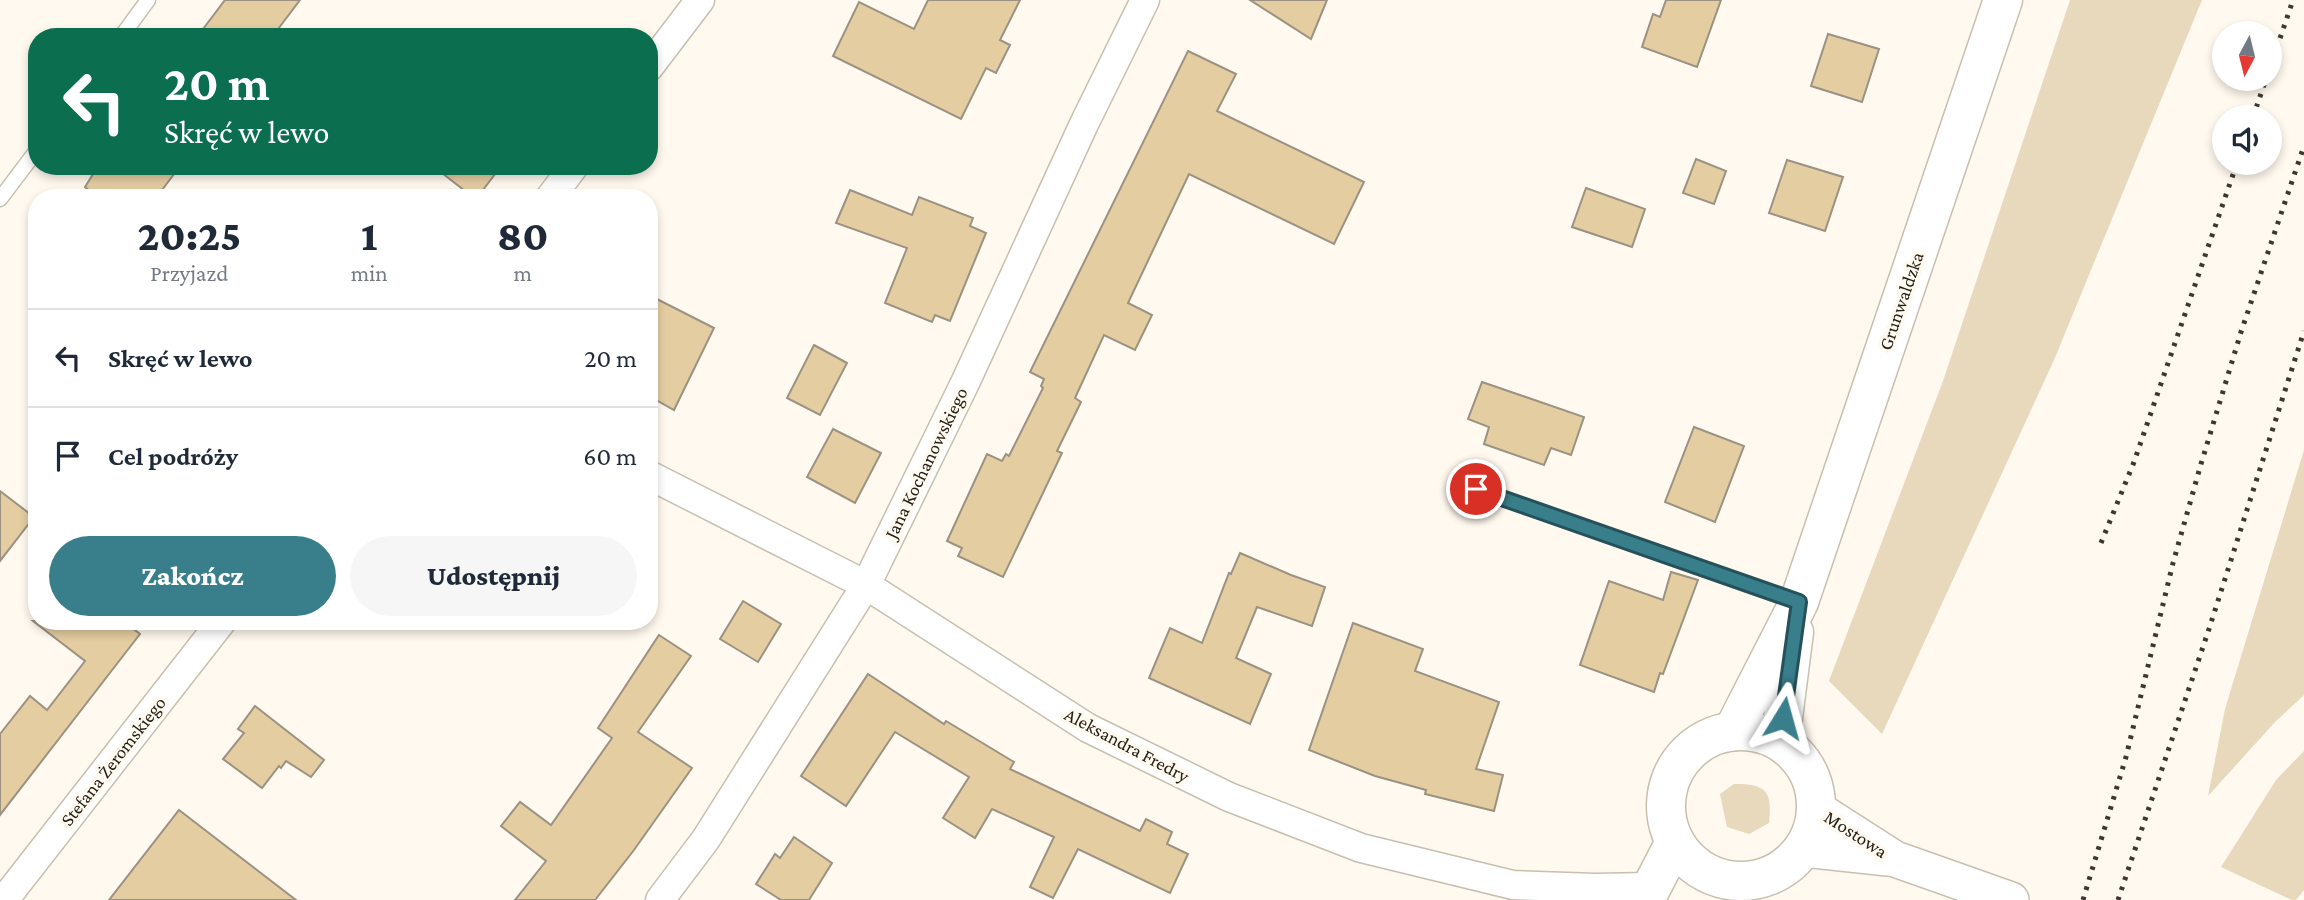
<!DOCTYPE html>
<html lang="pl">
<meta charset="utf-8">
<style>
:root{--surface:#fff;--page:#f6f6f7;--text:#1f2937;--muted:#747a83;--line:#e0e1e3;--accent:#397e8b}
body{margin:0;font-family:"Crimson Pro",serif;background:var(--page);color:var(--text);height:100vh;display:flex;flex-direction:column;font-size:26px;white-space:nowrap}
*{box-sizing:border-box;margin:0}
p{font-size:23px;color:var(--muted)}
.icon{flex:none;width:38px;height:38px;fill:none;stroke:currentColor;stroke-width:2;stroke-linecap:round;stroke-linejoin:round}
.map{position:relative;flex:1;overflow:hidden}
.sheet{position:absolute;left:28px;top:189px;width:630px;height:441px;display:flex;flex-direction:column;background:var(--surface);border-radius:28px;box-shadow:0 4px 10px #0003}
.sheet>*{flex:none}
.hud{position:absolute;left:28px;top:28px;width:630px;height:147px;border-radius:28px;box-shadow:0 4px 10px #0003;background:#0b6e4f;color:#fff;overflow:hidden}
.needle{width:46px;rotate:187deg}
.controls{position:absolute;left:2212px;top:21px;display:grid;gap:14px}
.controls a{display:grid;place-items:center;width:70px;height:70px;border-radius:50%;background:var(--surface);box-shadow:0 4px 10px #0003;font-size:35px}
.pin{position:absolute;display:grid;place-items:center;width:60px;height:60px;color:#fff;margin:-30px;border:4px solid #fff;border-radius:50%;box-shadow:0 2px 7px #0007}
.me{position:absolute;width:77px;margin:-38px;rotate:8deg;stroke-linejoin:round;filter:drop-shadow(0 0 5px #0008)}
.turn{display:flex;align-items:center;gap:24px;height:147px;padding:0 21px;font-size:32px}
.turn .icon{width:91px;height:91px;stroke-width:2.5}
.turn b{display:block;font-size:49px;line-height:60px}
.eta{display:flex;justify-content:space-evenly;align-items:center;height:119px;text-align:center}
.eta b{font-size:42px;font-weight:800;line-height:49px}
.primary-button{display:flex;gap:14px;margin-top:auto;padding:14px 21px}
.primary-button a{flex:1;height:80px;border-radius:42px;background:var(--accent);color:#fff;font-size:28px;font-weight:800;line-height:80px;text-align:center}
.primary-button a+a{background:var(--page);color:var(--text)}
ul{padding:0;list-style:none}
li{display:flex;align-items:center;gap:21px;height:98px;padding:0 21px;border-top:2px solid var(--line)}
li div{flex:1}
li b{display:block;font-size:26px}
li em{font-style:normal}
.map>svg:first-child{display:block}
.green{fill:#e8d8bc}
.building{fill:#e5cda2;stroke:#9b9282;stroke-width:2}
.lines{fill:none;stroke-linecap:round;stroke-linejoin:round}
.service-casing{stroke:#c8bfae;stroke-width:17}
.minor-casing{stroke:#c8bfae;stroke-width:31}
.tertiary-casing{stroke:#c8bfae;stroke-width:38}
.primary-casing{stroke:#c8bfae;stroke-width:41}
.service{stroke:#fff;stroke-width:14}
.minor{stroke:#fff;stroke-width:28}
.tertiary{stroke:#fff;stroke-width:35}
.primary{stroke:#fff;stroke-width:38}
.rail{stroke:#3c3831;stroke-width:5;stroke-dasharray:3.5 7;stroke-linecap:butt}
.route-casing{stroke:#25525a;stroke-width:18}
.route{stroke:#397e8b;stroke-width:12}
.labels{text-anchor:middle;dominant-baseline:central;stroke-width:7;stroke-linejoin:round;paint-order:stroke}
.street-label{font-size:19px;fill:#211e17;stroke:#fff9ef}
</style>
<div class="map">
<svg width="2304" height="900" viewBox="0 0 2304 900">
<rect width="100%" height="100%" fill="#fff9ef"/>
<g class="green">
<path d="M2070,0H2202L2054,360L1882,734L1829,681L1943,381Z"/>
<path d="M2304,450V695L2275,722L2208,796L2225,709Z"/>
<path d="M2304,751V890L2296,900H2292L2221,867L2276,780Z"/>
<path d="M1734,784C1767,784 1772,791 1769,823L1749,834L1727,827L1720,794Z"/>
</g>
<g class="building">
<path d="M225,0H300L272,37H197Z"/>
<path d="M928,0H1020L1000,40L1010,45L996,73L986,68L961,119L833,56L859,2L914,29Z"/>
<path d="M1250,0H1327L1311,39Z"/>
<path d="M1666,0H1721L1697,67L1642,47L1653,14L1660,17Z"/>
<path d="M1828,34L1879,49L1862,102L1811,86Z"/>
<path d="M1188,51L1236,74L1217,111L1364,182L1334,244L1189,174L1128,303L1152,315L1135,350L1104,335L1075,398L1081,402L1057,451L1062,453L1003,577L958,556L962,548L947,541L987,454L1002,461L1006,454L1009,456L1043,388L1041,386L1044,379L1030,372Z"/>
<path d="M1696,159L1726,171L1714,204L1683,193Z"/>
<path d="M1787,160L1843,177L1825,231L1769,213Z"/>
<path d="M98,166H180L156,198H98L85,187Z"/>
<path d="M433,166H501L477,198H474Z"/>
<path d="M1586,188L1645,209L1632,247L1572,227Z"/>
<path d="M850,190L912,215L919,197L973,218L970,226L986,233L950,321L935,315L932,322L885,303L907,248L836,223Z"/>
<path d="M649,295L714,328L674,410L649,396Z"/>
<path d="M814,345L847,363L820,415L787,398Z"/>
<path d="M1482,382L1584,417L1571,455L1551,448L1544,465L1484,444L1489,427L1468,419Z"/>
<path d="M1694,427L1744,446L1715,522L1665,502Z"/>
<path d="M833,429L881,453L855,503L807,477Z"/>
<path d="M0,491L34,517L0,561Z"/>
<path d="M1240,553L1291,575L1325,587L1312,626L1257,607L1236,658L1271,674L1250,724L1149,678L1170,628L1202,643L1229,573L1231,574Z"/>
<path d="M1671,572L1698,580L1663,674L1660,673L1654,692L1580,665L1609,581L1663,600Z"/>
<path d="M743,601L781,624L758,662L720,639Z"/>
<path d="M33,621H123L140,634L0,815V734L30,696L47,710L85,661Z"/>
<path d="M1353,623L1423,649L1415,671L1499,702L1476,769L1503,775L1494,811L1425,794L1426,790L1375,776L1309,750Z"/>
<path d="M659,635L691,656L638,732L692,768L634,850L595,900H515L546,861L501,826L520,802L551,825L612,738L598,728Z"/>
<path d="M868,674L944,724L946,721L1014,762L1010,769L1140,831L1146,819L1172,832L1167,844L1188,854L1170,893L1078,849L1053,898L1030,887L1054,837L992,809L975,838L943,818L969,777L895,732L846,806L801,776Z"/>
<path d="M255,706L324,760L311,777L286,761L281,768L279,766L262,788L223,759L244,733L238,729Z"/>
<path d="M179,810L296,900H109Z"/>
<path d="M794,837L832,863L809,900H781L756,884L775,854L780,858Z"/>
</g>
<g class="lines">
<defs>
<g id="service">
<path d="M121,37L148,0"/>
<path d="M0,199L37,150"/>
<path d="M1476,489L1797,602"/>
</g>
<g id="minor">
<path d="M649,67L700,0"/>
<path d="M550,198L574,166"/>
<path d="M649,475L866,585L1088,728L1229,797L1361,848L1513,885L1595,888L1650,887"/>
<path d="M4,900L222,621"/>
<path d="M660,900L706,839L866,585L965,383L1084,124L1145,0"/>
</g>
<g id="tertiary">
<path d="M1817,809L1895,859L2011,900"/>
<path d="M1804,849L1888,858"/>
</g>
<g id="primary">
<circle cx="1741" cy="806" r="75"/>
<path d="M1733,731L1799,602L2003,0"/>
<path d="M1780,741L1794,632"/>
<path d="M1645,900L1675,842"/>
</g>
</defs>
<use href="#service" class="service-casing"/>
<use href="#minor" class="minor-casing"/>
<use href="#tertiary" class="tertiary-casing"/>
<use href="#primary" class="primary-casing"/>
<use href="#service" class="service"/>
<use href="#minor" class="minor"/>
<use href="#tertiary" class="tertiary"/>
<use href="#primary" class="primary"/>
<g class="rail">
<path d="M2270,68L2293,0"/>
<path d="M2253,117L2266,79"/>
<path d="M2101,543L2134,462L2237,163"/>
<path d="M2083,900L2126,757L2173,563L2201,464L2241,332L2304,146"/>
<path d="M2118,900L2209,629L2304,331"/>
</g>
</g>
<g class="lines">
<defs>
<path id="route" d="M1476,489L1799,602L1783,718"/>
</defs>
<use href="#route" class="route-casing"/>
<use href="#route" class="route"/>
</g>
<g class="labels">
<g class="street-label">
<text transform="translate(1901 301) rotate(-71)">Grunwaldzka</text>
<text transform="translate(926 463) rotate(-64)">Jana Kochanowskiego</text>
<text transform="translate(1127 745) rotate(28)">Aleksandra Fredry</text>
<text transform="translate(113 761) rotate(-52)">Stefana Żeromskiego</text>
<text transform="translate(1856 834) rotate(33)">Mostowa</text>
</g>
</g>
</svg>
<div class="controls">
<a><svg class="needle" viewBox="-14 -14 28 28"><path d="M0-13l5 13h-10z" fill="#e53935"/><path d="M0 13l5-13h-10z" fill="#747a83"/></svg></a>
<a><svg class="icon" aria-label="sound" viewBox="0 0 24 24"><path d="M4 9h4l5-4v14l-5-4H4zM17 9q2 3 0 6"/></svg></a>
</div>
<div class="pin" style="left:1476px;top:489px;background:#d93025"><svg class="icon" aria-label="arrive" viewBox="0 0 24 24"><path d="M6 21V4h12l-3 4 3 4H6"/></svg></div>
<svg class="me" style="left:1783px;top:718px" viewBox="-20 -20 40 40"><path d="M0-17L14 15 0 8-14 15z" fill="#397e8b" stroke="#fff" stroke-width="4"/></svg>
<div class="hud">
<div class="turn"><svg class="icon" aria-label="left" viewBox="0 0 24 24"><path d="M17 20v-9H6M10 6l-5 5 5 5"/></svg><div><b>20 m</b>Skręć w lewo</div></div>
</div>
<section class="sheet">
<div class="eta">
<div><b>20:25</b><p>Przyjazd</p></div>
<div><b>1</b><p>min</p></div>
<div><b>80</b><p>m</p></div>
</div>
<ul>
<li><svg class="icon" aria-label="left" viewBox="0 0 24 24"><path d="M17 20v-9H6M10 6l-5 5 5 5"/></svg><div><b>Skręć w lewo</b></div><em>20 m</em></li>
<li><svg class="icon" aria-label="arrive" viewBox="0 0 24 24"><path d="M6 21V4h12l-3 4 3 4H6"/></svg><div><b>Cel podróży</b></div><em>60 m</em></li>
</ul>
<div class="primary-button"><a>Zakończ</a><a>Udostępnij</a></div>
</section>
</div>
